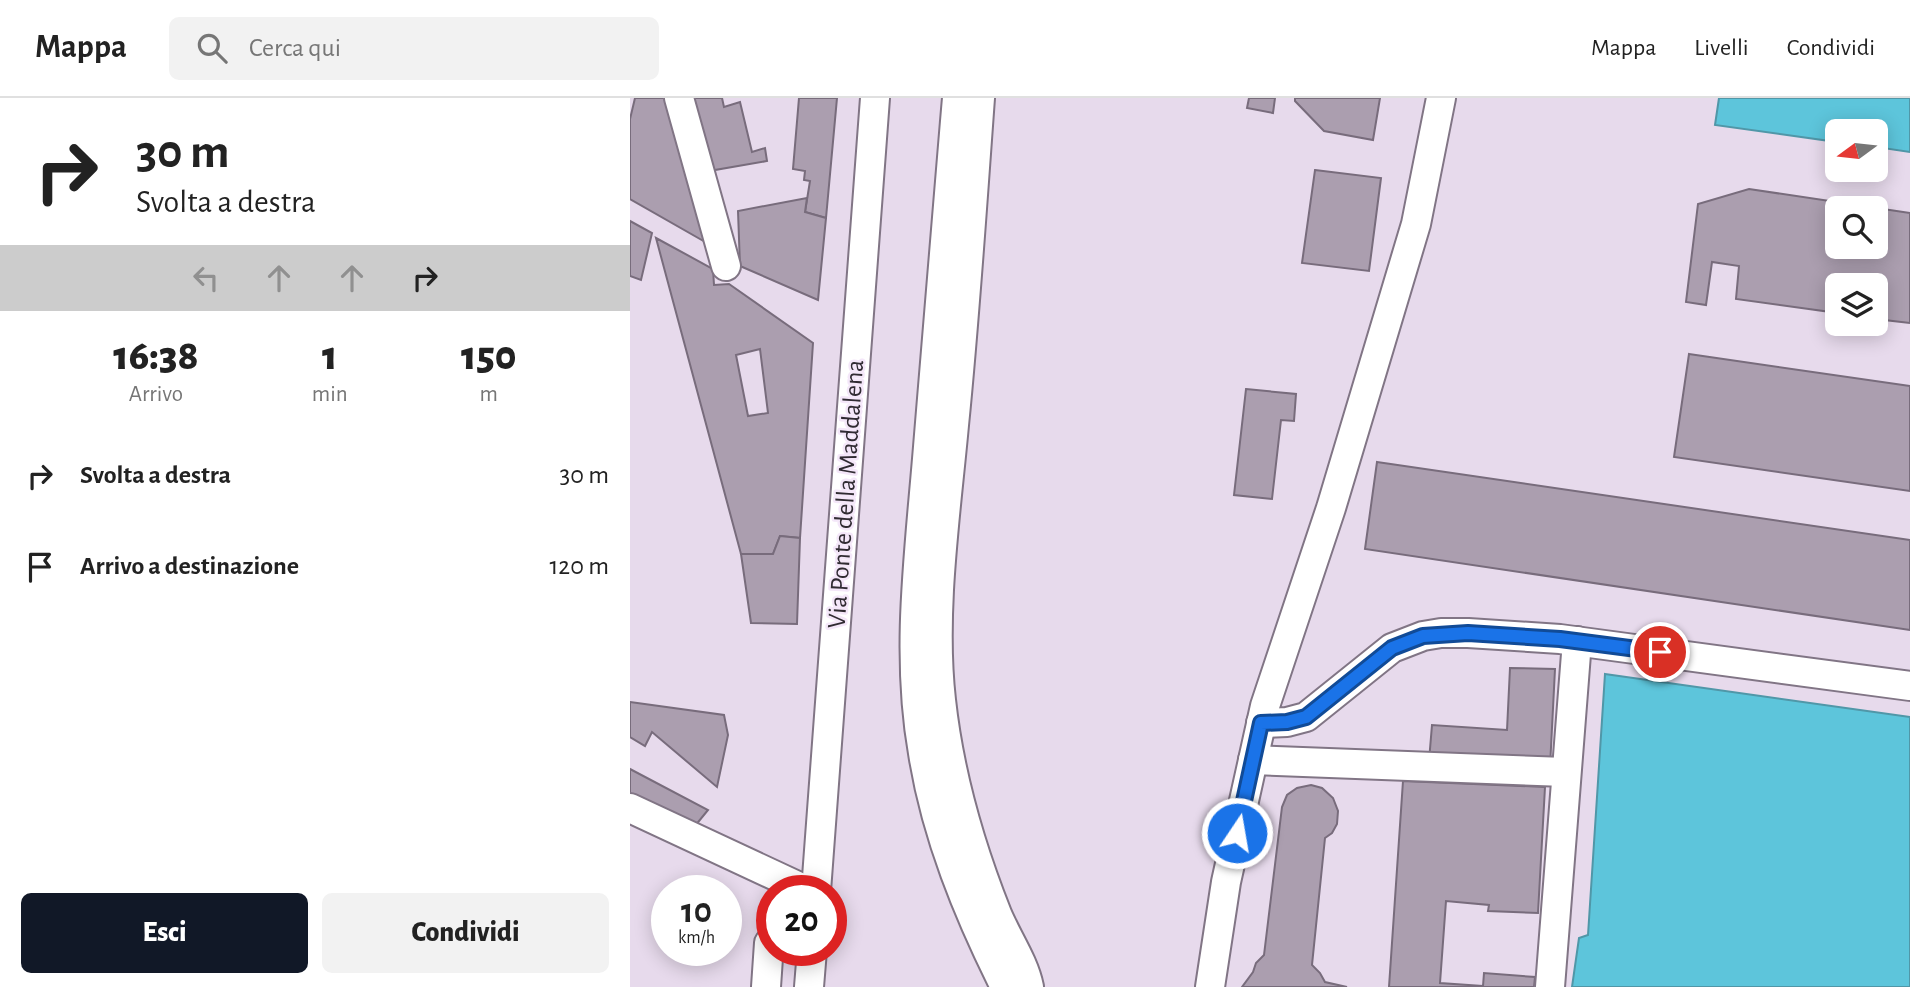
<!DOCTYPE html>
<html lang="it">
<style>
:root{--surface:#fff;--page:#f2f2f2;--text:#222;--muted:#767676;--line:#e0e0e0;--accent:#111827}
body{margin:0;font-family:"Alegreya Sans",sans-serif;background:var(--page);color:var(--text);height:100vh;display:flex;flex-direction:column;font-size:26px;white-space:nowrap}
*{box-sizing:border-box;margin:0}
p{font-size:23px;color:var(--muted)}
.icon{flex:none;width:38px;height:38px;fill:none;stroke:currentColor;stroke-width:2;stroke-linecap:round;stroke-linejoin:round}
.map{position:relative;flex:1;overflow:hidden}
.panel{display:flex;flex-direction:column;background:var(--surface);width:630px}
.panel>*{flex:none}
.hud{background:#fff;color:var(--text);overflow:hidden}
.needle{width:46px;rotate:255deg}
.tools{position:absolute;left:1195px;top:21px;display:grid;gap:14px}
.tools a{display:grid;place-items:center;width:63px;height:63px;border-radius:10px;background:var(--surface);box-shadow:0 4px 18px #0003;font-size:35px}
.speed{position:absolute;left:21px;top:777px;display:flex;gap:14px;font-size:35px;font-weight:700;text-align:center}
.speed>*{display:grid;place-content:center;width:91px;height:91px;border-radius:50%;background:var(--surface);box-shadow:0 4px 18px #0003;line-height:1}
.speed small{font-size:18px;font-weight:400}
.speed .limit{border:10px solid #d22;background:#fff;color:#111}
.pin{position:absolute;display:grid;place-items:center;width:60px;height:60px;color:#fff;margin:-30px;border:4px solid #fff;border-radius:50%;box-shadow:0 2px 7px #0007}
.me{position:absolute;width:77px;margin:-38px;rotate:12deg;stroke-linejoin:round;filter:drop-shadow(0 0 5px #0008)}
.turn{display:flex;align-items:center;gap:24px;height:147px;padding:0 21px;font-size:32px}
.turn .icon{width:91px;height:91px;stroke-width:2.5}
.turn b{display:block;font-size:49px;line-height:60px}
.lanes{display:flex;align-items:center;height:66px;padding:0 21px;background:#0003;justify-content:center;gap:35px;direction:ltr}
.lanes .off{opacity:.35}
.eta{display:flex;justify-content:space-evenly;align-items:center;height:119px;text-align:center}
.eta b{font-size:42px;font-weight:800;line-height:49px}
.cta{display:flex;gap:14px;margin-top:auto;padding:14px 21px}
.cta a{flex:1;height:80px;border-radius:10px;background:var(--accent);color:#fff;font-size:28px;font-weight:800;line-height:80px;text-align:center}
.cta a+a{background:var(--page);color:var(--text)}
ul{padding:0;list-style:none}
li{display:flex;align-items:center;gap:21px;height:91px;padding:0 21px}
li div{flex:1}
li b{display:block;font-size:26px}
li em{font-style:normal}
header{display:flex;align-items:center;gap:42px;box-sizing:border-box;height:98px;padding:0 35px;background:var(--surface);border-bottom:2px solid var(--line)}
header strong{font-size:33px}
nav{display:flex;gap:38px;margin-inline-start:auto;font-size:24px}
.search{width:490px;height:63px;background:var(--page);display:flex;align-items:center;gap:18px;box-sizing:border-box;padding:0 24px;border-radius:10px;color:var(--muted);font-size:26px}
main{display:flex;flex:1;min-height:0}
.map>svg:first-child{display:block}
.water{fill:#5dc5db;stroke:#5097a8;stroke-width:2}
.building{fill:#ab9eaf;stroke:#786c7c;stroke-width:2;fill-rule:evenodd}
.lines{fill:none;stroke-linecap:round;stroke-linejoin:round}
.minor-casing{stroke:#817585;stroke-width:32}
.minor{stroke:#fff;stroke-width:28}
.route-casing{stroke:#114b97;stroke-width:18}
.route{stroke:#1a73e8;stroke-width:12}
.labels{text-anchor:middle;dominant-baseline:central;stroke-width:5;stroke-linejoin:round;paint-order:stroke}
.street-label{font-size:26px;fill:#302b32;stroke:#f4e7f9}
</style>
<header>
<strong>Mappa</strong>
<div class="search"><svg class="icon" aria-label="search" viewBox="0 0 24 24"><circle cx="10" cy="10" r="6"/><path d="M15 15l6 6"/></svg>Cerca qui</div>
<nav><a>Mappa</a><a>Livelli</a><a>Condividi</a></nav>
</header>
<main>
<section class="panel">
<div class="hud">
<div class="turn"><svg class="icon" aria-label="right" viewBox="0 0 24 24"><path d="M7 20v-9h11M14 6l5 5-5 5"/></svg><div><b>30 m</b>Svolta a destra</div></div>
<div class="lanes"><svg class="icon off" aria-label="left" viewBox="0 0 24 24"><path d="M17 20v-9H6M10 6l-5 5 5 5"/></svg><svg class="icon off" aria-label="ahead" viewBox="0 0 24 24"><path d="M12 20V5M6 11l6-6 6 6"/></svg><svg class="icon off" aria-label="ahead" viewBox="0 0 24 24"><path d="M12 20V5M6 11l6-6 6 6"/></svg><svg class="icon" aria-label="right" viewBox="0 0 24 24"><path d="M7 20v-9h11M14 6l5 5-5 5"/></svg></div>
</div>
<div class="eta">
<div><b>16:38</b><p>Arrivo</p></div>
<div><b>1</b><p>min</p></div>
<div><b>150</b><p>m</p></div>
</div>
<ul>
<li><svg class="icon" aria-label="right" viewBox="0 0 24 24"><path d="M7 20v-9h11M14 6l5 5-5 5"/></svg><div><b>Svolta a destra</b></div><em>30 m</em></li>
<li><svg class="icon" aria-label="arrive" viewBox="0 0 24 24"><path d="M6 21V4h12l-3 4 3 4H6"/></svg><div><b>Arrivo a destinazione</b></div><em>120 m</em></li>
</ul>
<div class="cta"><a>Esci</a><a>Condividi</a></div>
</section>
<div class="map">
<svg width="1280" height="889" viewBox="0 0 1280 889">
<rect width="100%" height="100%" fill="#e7daec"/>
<g class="water">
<path d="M1089,0H1280V54L1246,49V33H1208L1207,44L1085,27Z"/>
<path d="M975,576L1280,619V889H942L949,840L958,837Z"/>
</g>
<g class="building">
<path d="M5,0H36L77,145L0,101V21Z"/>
<path d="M60,0H92L94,9L110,4L122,54L135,50L137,63L79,73Z"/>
<path d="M169,0H207L196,120L175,114L180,83L174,82L175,73L163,71Z"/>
<path d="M619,0H645L643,15L617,10Z"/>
<path d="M665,0H750L743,42L694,33L665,3Z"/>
<path d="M685,72L751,80L739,173L672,165Z"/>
<path d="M1119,91L1280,115V225L1246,221V187H1208V215L1106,201L1109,168L1082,164L1076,207L1056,204L1068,106ZM1208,110H1246V149H1208Z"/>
<path d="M177,100L175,114L196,120L188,202L110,168L108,113Z"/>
<path d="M0,123L22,135L11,182L0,178Z"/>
<path d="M26,140L83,171L84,187L99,186L183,245L170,440L150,438L143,456H111ZM130,251L138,315L118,318L106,257Z"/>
<path d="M1059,256L1280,288V393L1044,359Z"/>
<path d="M616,291L666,296L664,323L651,322L642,401L604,397Z"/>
<path d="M747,364L1280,442V532L735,451Z"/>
<path d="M150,438L170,440L167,526L121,525L111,456H143Z"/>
<path d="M880,570L925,571L920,669L799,663L802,627L877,632Z"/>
<path d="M0,604L94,617L98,637L87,689L22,634L15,648L0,639Z"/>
<path d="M0,671L78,712L65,728L0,696Z"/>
<path d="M773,683L915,689L908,815L858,813L859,807L816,803L810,885L853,888L854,875L905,879L904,889H759Z"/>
<path d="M681,687L692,690L703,700L708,713L707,726L702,735L695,740L682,867L690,875L695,884L717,889H612L623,874L626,865L634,857L652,709L657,697L667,690Z"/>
</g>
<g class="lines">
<defs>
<g id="minor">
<path d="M49,0L96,168"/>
<path d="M327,0C317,116 308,232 298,349C290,450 275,554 293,655C306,737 338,815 375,889"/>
<path d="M350,0C342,109 335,218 324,327C316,415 301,514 311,602C319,675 340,748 367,816C377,840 394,864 399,889"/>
<path d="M631,625L657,624L676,619L762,550L793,538L811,535H838L930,541L1280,588"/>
<path d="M623,662L935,674"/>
<path d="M0,710L178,793"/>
<path d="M186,793L245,0"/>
<path d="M136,889L139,845L142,841"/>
<path d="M179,889L182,852"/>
<path d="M580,889L596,784L635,608L701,410L786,126L811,0"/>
<path d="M920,889L947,543"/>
</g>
</defs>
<use href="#minor" class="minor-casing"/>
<use href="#minor" class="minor"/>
</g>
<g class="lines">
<defs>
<path id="route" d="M607,735L631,625L657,624L676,619L762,550L793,538L838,535L930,541L1030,554"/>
</defs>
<use href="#route" class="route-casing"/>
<use href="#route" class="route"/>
</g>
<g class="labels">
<g class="street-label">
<text transform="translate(216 396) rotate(-86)">Via Ponte della Maddalena</text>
</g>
</g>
</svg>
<div class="tools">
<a><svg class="needle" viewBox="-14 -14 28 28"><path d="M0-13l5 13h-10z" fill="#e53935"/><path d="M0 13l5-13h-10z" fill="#767676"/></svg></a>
<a><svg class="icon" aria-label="search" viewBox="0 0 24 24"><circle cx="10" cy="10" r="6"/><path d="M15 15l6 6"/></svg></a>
<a><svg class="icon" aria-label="layers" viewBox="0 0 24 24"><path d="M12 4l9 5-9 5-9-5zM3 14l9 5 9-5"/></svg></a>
</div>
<div class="speed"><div>10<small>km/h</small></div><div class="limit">20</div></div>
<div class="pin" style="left:1030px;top:554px;background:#d93025"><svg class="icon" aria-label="arrive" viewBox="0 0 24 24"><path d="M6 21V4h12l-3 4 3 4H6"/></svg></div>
<svg class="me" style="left:607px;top:735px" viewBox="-20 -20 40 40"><circle r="17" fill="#1a73e8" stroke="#fff" stroke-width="3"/><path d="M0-11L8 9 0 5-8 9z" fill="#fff"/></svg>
</div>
</main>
